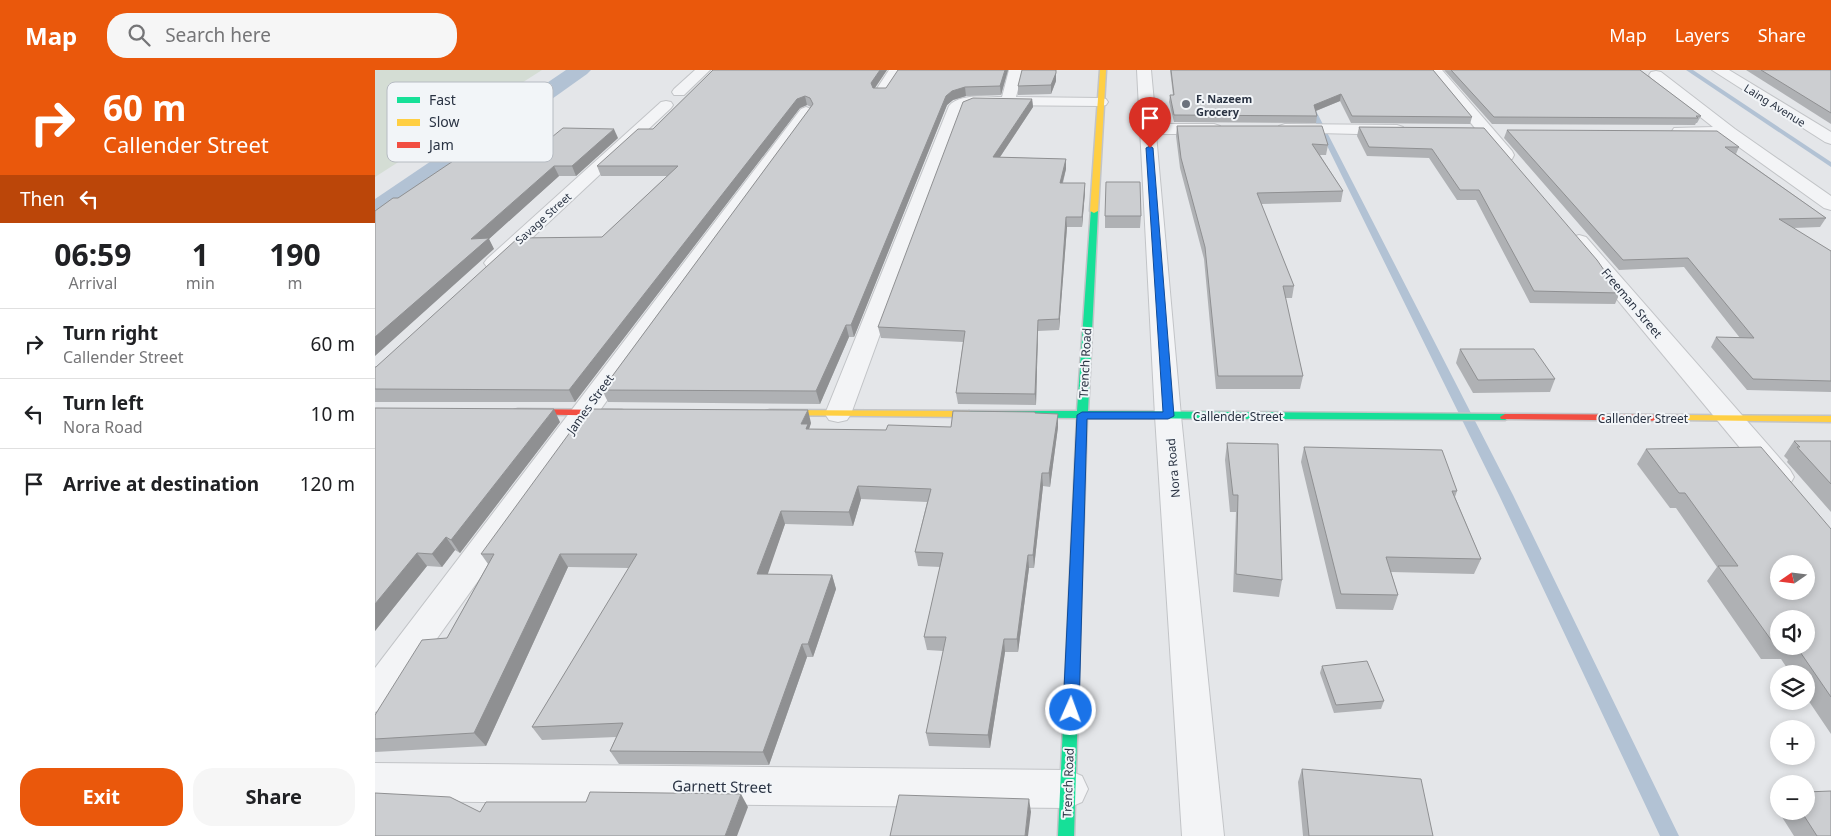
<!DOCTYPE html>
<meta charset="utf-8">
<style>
:root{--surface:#fff;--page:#f6f6f6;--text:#202124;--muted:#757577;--line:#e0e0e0;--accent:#ea580c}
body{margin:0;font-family:"Noto Sans",sans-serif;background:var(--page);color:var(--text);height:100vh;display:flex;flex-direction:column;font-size:19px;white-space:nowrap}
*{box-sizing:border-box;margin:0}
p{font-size:16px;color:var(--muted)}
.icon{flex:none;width:28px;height:28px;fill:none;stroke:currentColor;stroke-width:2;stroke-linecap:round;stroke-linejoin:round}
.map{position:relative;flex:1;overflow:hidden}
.panel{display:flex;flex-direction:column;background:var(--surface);width:375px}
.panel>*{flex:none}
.top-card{background:#ea580c;color:#fff;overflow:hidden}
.needle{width:32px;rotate:256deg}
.fabs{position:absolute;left:1395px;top:485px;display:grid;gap:10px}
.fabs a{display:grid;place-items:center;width:45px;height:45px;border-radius:50%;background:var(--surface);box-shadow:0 2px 8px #0003;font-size:25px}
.pin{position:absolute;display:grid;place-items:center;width:42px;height:42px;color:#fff;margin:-51px -21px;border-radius:50% 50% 50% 0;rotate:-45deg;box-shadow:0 0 5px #0007}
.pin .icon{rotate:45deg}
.me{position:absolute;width:55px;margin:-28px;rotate:2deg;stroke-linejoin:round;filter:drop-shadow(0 0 4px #0008)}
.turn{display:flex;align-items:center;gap:18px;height:105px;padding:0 20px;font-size:22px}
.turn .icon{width:65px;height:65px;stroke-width:2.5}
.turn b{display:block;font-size:35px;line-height:42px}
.then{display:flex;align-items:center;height:48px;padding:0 20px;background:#0003;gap:10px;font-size:19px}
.eta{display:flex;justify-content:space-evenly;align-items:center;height:85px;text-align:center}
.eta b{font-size:30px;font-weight:700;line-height:35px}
.cta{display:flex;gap:10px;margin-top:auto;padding:10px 20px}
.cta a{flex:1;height:58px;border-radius:20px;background:var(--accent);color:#fff;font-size:20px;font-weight:700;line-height:58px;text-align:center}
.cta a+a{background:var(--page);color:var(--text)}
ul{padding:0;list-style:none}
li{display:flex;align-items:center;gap:15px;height:70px;padding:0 20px;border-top:1px solid var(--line)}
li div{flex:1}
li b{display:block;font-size:19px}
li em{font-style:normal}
header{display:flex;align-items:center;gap:30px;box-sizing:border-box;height:70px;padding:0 25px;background:var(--accent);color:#fff}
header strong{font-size:24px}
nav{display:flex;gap:28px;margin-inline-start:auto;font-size:18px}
.search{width:350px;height:45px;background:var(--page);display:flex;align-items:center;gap:12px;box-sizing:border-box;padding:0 18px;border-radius:20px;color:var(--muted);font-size:19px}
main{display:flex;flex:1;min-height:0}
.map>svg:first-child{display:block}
.green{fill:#d4ddd4}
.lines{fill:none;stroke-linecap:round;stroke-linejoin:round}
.stream{fill:#b2c2d4;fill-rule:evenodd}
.canal{fill:#b2c2d4;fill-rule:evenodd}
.street-casing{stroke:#c2c4c7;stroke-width:2}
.fast-casing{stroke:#c2c4c7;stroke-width:3}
.slow-casing{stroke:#c2c4c7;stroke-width:3}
.jam-casing{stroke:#c2c4c7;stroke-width:3}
.street{fill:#f3f4f6;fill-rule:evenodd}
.fast{fill:#16e098;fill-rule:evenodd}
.slow{fill:#ffcf43;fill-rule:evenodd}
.jam{fill:#f24e42;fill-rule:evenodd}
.wall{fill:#afb1b4;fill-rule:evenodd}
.shaded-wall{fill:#8f9092}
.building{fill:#ccced1;stroke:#8f9092;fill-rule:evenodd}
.route{fill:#1a73e8;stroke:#114b97}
.poi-dot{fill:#6b727d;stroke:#f2f5f8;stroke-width:2}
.labels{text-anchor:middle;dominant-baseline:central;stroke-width:4;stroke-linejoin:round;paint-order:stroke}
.far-poi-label{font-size:11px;font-weight:bold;fill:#2a3343;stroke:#f2f5f8;text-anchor:start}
.far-street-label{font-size:11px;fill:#2a3343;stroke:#f2f5f8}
.street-label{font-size:12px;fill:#2a3343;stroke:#f2f5f8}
.near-street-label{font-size:15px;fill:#2a3343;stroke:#f2f5f8}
.key{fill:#f2f5f8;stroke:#b6bbc2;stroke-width:1}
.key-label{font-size:14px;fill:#2a3343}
</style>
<header>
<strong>Map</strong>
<div class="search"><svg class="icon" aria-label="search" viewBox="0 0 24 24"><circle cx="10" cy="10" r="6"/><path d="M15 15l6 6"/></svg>Search here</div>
<nav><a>Map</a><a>Layers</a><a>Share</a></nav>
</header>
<main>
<section class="panel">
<div class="top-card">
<div class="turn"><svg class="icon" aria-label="right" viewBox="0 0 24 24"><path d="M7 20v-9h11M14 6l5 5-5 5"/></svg><div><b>60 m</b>Callender Street</div></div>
<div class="then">Then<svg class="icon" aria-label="left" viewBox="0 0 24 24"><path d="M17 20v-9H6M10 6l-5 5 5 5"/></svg></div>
</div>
<div class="eta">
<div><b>06:59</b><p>Arrival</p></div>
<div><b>1</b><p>min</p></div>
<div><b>190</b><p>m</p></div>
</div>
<ul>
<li><svg class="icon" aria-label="right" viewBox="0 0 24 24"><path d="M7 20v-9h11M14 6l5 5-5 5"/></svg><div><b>Turn right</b><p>Callender Street</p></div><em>60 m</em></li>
<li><svg class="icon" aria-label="left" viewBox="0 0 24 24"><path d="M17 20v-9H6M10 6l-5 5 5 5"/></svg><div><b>Turn left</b><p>Nora Road</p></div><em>10 m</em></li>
<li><svg class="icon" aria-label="arrive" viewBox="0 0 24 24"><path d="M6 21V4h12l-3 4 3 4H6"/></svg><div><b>Arrive at destination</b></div><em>120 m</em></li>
</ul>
<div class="cta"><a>Exit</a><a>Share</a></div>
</section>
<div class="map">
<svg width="1456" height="766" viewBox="0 0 1456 766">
<rect width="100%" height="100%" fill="#e4e6e9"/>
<path class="green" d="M0,0H167L0,107Z"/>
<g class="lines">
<g class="stream">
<path d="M1311,0H1318L1456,92V97Z"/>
<path d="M933,34L938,35L1138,425L1304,766H1285L1124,425L932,35Z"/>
</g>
<path class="canal" d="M191,0H216L212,4L10,148L0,151V129Z"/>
<defs>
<g id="street">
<path d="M320,0H335L309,25H299L297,22L299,19Z"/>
<path d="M514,0H528L511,26H501L499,23Z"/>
<path d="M634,0H648L641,27L726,28L731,29L733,32L731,35L726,36L598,35L587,39L476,344L472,350L463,352L454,350L450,344L574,36C584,23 612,27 627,27Z"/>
<path d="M762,0H776L781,54H839L845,56L847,59L845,62L839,64H781L806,346L849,766H807L780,346Z"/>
<path d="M1053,0H1067L1137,81L1139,85L1137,89H1125Z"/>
<path d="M1337,0H1354L1456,62V74L1450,72Z"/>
<path d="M1281,1L1286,2L1360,59L1456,126V140L1449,138L1350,67L1299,64L1297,61L1299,58L1338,57L1276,8L1274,5L1276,2Z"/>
<path d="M291,31L296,32L298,35L296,38L126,197L119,199L112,197L109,193L112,189L286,32Z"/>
<path d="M431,37L436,39L439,42L436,45L13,637L0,642V598L426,39Z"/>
<path d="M910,54L1022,55L1028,57L1030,60L1028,63L1022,65L904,62L902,59L904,56Z"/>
<path d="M1204,165L1211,167L1415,400L1419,407L1415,414L1405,417L1395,414L1197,175L1194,171L1197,167Z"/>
<path d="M0,693L693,700L707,706L713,719L707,732L693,738L0,731Z"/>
</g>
<path id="fast" d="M716,139L723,141L713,341L1130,344L1135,347L1130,350L712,348L699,766H683L702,348L594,347L589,344L594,341H702Z"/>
<g id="slow">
<path d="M725,0H731L723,141L719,143L715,141Z"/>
<path d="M395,340L594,341L599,344L594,347L391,345L390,343L391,341Z"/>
<path d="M1307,345L1456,346V352L1303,350L1302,348Z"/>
</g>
<g id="jam">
<path d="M143,339L247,340L252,343L247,346L139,344L138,342L139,340Z"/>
<path d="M1130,344L1307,345L1312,348L1307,351L1126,349L1125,347Z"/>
</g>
</defs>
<use href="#street" class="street-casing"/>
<use href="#fast" class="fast-casing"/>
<use href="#slow" class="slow-casing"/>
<use href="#jam" class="jam-casing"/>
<use href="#street" class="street"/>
<use href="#fast" class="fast"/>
<use href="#slow" class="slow"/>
<use href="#jam" class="jam"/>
</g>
<g class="wall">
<path d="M338,0H512L500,18H511L633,0L626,25L591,26L578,30L572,35L479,267H474L445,334L233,332L227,320L436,37L432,35L425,38L200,332H0V297L227,167L292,106H226L222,96L278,59Z"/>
<path d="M795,0H1058L1097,47L1095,54L976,53L965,31L941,41L942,46L941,53L799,52L794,32L795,25H798Z"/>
<path d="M1069,0H1265L1326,46L1322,53H1321L1320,55L1117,54Z"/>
<path d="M1371,0H1456V54Z"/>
<path d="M681,11L676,24L643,25V16Z"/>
<path d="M657,29L658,37L625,87L691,89V99L688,113H710V122L707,157H692L684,260L663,261L661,335L583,334L581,323L588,272L506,268L503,257Z"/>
<path d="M802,56L953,75L951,85H945L968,121L966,132L886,134L919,216L917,228H910L928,306L925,319H841L829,189L805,98L801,66Z"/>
<path d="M984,57L1109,58L1245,223L1240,234L1155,233L1101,130H1082L1054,88L992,86L982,66Z"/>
<path d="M1132,60L1364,77L1361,84L1451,148L1445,157L1418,158L1456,181V322L1372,320L1336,277L1341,267L1365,268L1309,197L1244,200L1129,68Z"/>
<path d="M177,67L243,68L201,106H184L114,169L119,179L23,128L144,75Z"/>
<path d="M730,146H766L765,158H730Z"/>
<path d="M1085,279L1180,309L1175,322L1098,323L1081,293Z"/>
<path d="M0,338L185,352L85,483L80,480L67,497L52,496L0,561Z"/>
<path d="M660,344L683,357L675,417L668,416L659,498H654L643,582H630L615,678L554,676L551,663L568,581L552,580L549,567L565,497L543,496L540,482L552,432L486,429L478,456L410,454L392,504L457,505L461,519L438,587H432L394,695L244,694L235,681L241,667L167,670L157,657L254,498L193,497L111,676L0,682V645L72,568L113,494L106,484L436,353L434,359L511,360L576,357Z"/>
<path d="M1419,371H1456V442L1412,392L1413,390L1409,386Z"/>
<path d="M852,373L907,510L904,527L858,522L861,442H855L850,390Z"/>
<path d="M929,377L1082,421L1080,427L1106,489L1099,504L1016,502L1023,525L1018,540L961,539L926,392Z"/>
<path d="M1271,379L1456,459V664L1431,627V604H1416L1406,589H1386L1332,511L1342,497L1301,438H1295L1262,394ZM1404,549L1431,576H1404Z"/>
<path d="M947,596L1009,631L1006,639L959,643L945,603Z"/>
<path d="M927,699L1058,766H928L923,712Z"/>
<path d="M1404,732V741H1431L1456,766H1419L1400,736Z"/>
</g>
<g class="shaded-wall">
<path d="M505,0H512L497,22L496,13Z"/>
<path d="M630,0H633L626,25L625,16Z"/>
<path d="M681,0V11L676,24V15Z"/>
<path d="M590,17L591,26L578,30L572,35L479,267L476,255L571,26L577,21Z"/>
<path d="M966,24L965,31L938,42L939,35Z"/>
<path d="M430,26L432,35L425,38L200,332L194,320L422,29Z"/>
<path d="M657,29L658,37L619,96L618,87Z"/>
<path d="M239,59L243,68L201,106L197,96Z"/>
<path d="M691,89V99L685,122V113Z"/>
<path d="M179,96L184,106L114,169L119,179L0,286V267L96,169Z"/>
<path d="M710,113V122L707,157V147Z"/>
<path d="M691,147L692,157L684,260V249Z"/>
<path d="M663,250V261L661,335L660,324Z"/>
<path d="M471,255L474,267L445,334L441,321Z"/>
<path d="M179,339L185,352L85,483L76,470Z"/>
<path d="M433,340L436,353L434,359L436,367L426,354Z"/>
<path d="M683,344V357L675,417L674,403Z"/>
<path d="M667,403L668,416L659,498L658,485Z"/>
<path d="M483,416L486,429L478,456L474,442Z"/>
<path d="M406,441L410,454L388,518L382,504Z"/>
<path d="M71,467L80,480L67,497L57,484Z"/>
<path d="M42,483L52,496L0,561V534Z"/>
<path d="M185,484L193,497L111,676L99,663Z"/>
<path d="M653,485L654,498L643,582L642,569Z"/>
<path d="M457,505L461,519L438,587L433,574Z"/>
<path d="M629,569L630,582L615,678L613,665Z"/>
<path d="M427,574L432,587L394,695L388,682Z"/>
<path d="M366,724L373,737L362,766H350Z"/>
<path d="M654,729L656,742L653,766H650Z"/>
</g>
<g class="building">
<path d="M338,0H505L496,13L498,18H511L523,0H630L625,16L590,17L577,21L571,26L476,255H471L441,321L227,320L438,34L435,28L430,26L422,29L194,320L0,319V297H1L143,168L227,167L303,96H222L263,59H278Z"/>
<path d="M647,0H681V3L676,15L643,16Z"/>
<path d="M796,0H1058L1097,47L977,46L966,24L939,35L942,46L799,45L795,25H799Z"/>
<path d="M1076,0H1265L1326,46H1321L1323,48L1119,47Z"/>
<path d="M1386,0H1456V43Z"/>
<path d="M598,28L657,29L618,87L691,89L685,113H710L707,147H691L684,249L663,250L660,324L581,323L590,261L503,257L588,32Z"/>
<path d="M802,56H947L953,75L937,74L968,121L882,123L919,216H908L928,306H843L830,177L806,88Z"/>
<path d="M984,57L1109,58L1222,190L1245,223L1159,221L1104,120H1085L1057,79L994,77Z"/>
<path d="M188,58L239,59L197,96H179L96,169L114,168L0,267V141L18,128H23L102,75H144L159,66L177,67Z"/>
<path d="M1132,60L1342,61L1364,77H1350L1451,148L1404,149L1456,181V311L1378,309L1341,267L1379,268L1313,188L1248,190Z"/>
<path d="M731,112H765L766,146H730Z"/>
<path d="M1085,279H1159L1180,309L1103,310Z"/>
<path d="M0,338L179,339L76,470L71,467L57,484L42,483L0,534Z"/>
<path d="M212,339L433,340L426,354H433L431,359L511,360L513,355L576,357L578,341L660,342V343L683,344L674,403H667L658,485H653L642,569H629L613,665L551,663L571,567H549L568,483L540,482L556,419L483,416L474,442L406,441L382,504L457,505L433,574H427L388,682L235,681L248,653L157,657L262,484H185L99,663L0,669V645L47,570L72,568L119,484H106Z"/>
<path d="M1419,371H1456V414L1422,377H1425Z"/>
<path d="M852,373L903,374L907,510L861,504L863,425H858Z"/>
<path d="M929,377L1067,380L1082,421H1077L1106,489L1011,487L1023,525L966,524Z"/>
<path d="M1386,377L1456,459V627L1421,576H1431V549H1404V574H1399L1343,496H1363L1310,423H1304L1271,379ZM1404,494H1431V521H1404Z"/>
<path d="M992,591L1009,631L961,635L947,596Z"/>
<path d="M927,699L1046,709L1058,766H934Z"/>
<path d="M1456,721V766H1442L1426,741H1431V722Z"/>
<path d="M215,722L366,724L350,766H0V723L75,727L105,742L111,732H211Z"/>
<path d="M524,725L654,729L650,766H515Z"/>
</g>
<path class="route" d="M775,76L778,78L799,346L793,349H712L704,640L701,645L696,647L691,645L688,640L702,345L707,342H788L771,78Z"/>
<circle class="poi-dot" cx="811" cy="34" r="5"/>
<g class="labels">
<g class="far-poi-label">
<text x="821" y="28">F. Nazeem<tspan x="821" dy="13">Grocery</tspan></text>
</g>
<g class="far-street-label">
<text transform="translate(1400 35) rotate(32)">Laing Avenue</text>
<text transform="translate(168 148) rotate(-42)">Savage Street</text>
</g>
<g class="street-label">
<text transform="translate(1257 233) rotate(50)">Freeman Street</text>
<text transform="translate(710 293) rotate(-87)">Trench Road</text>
<text transform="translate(215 334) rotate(-54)">James Street</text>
<text x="863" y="346">Callender Street</text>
<text x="1268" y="348">Callender Street</text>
<text transform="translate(798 398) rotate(-95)">Nora Road</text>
<text transform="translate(693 713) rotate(-88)">Trench Road</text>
</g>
<g class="near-street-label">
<text transform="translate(347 716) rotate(1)">Garnett Street</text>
</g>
</g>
<rect x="12" y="12" width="166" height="80" rx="8" class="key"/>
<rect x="22" y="27" width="23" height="6" fill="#16e098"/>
<rect x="22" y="49" width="23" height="7" fill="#ffcf43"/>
<rect x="22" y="72" width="23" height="6" fill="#f24e42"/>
<g class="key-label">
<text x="54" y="35">Fast</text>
<text x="54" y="57">Slow</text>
<text x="54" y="80">Jam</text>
</g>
</svg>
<div class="fabs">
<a><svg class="needle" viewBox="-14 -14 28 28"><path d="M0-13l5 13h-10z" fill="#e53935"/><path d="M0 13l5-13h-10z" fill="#757577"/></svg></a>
<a><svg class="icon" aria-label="sound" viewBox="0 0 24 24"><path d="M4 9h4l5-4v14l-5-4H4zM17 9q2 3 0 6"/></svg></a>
<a><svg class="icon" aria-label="layers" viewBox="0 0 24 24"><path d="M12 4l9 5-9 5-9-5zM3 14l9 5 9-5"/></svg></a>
<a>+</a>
<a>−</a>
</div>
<div class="pin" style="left:775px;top:78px;background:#d93025"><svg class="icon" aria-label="arrive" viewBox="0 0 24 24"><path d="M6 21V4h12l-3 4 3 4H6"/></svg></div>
<svg class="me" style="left:696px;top:640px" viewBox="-20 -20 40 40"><circle r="17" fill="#1a73e8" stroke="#fff" stroke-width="3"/><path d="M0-11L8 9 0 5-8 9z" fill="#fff"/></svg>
</div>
</main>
